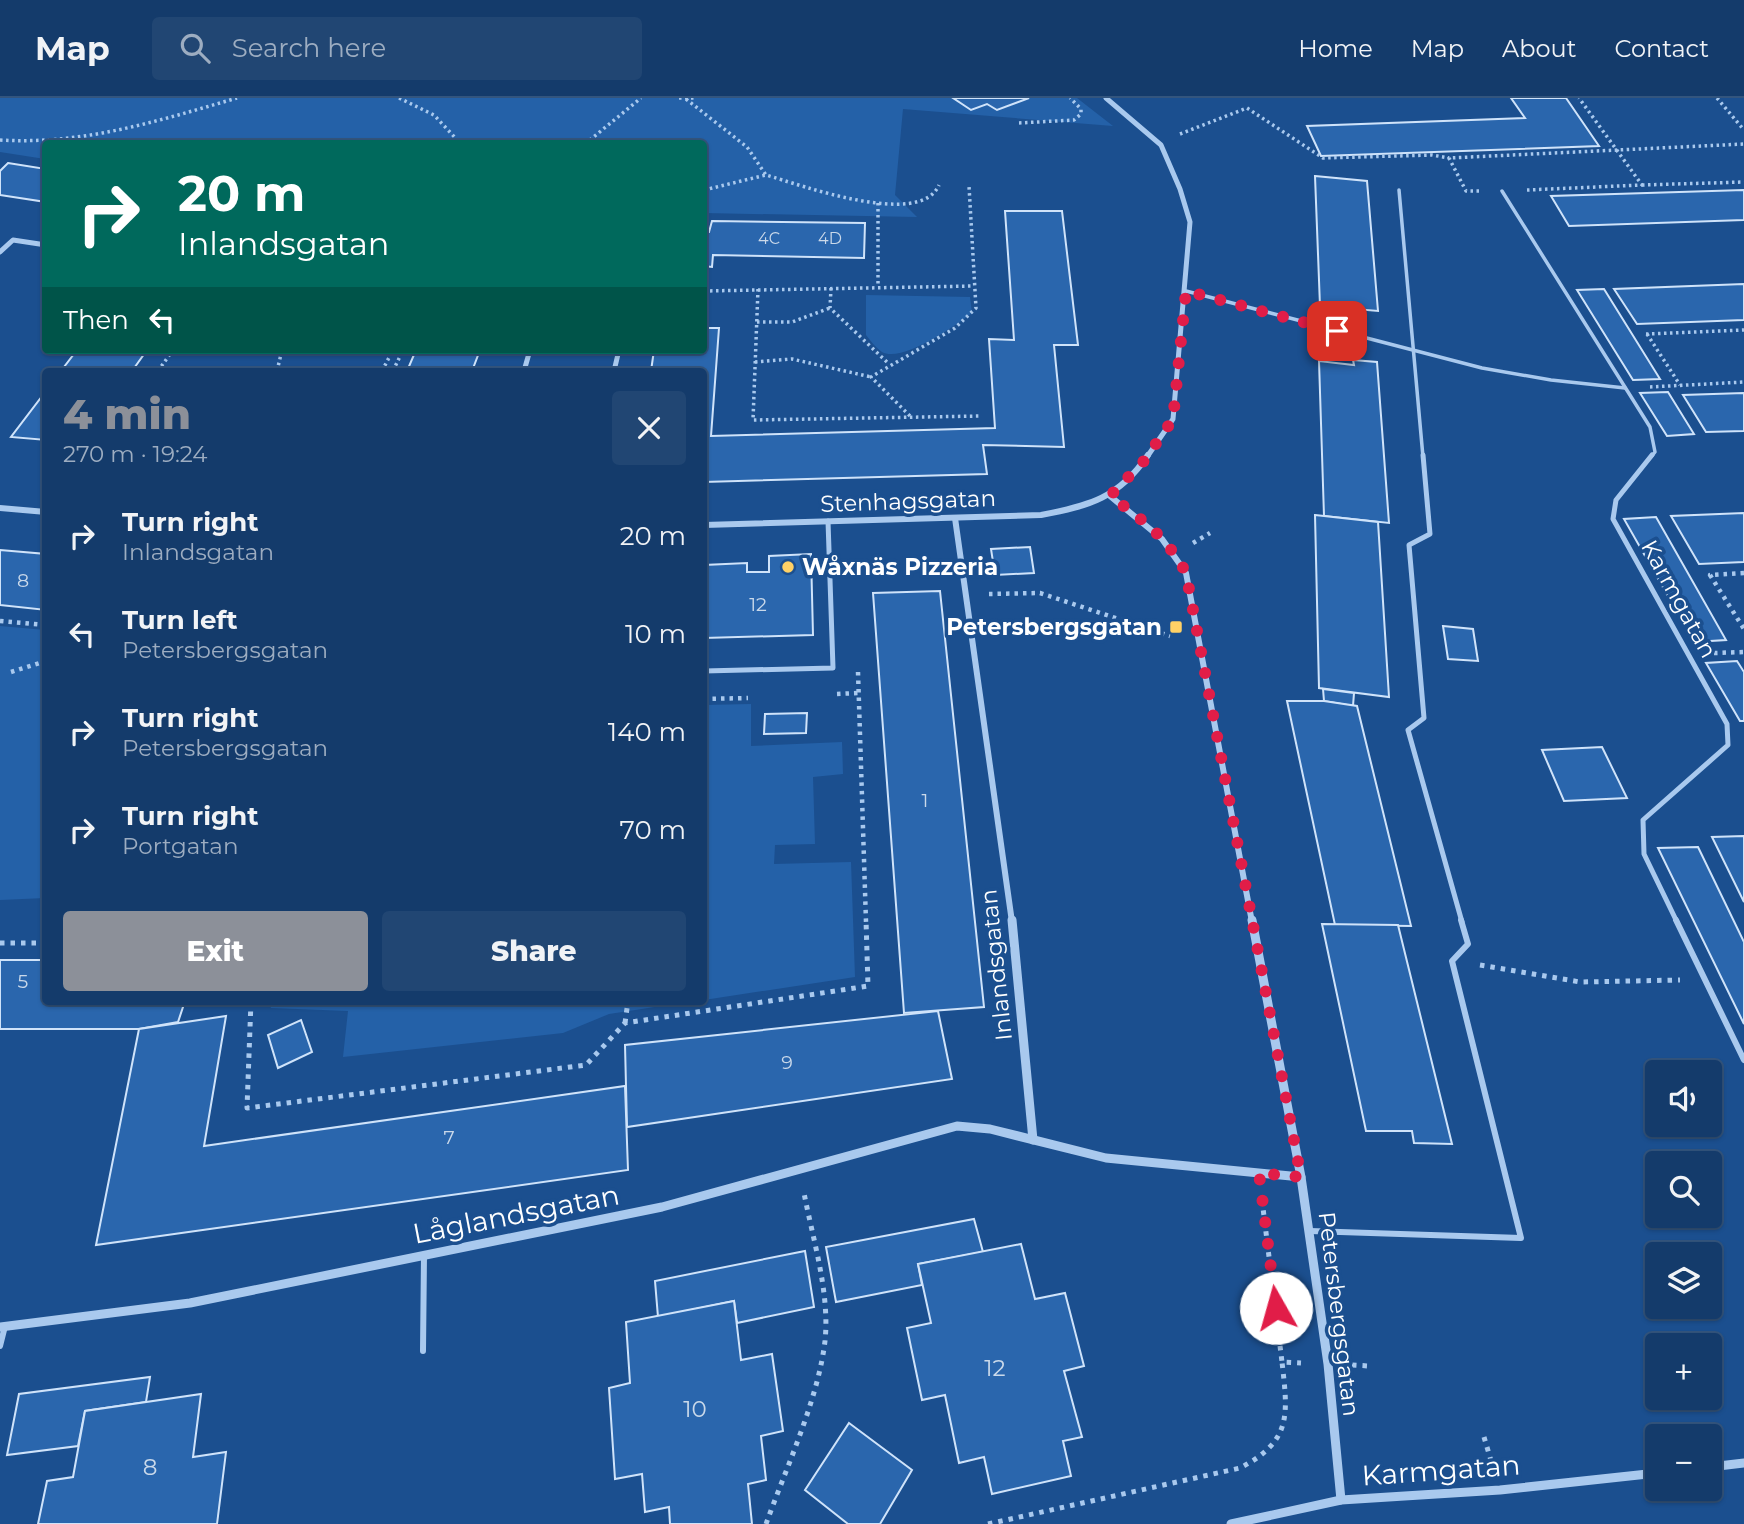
<!DOCTYPE html>
<meta charset="utf-8">
<style>
:root{--surface:#143b6b;--page:#214673;--text:#f1f3f6;--muted:#9dadc1;--line:#33557e;--accent:#8c9099}
body{margin:0;font-family:Montserrat,sans-serif;background:var(--page);color:var(--text);height:100vh;display:flex;flex-direction:column;font-size:26px;white-space:nowrap}
*{box-sizing:border-box;margin:0}
p{font-size:23px;color:var(--muted)}
.icon{flex:none;width:38px;height:38px;fill:none;stroke:currentColor;stroke-width:2;stroke-linecap:round;stroke-linejoin:round}
.map{position:relative;flex:1;overflow:hidden}
.side{position:absolute;left:42px;top:270px;width:665px;height:637px;display:flex;flex-direction:column;background:var(--surface);border-radius:7px;box-shadow:0 2px 5px #0004,0 0 0 2px var(--line)}
.side>*{flex:none}
.guide{position:absolute;left:42px;top:42px;width:665px;height:214px;border-radius:7px;box-shadow:0 2px 5px #0004,0 0 0 2px var(--line);background:#00695c;color:#fff;overflow:hidden}
.buttons{position:absolute;left:1645px;top:962px;display:grid;gap:14px}
.buttons a{display:grid;place-items:center;width:77px;height:77px;border-radius:7px;background:var(--surface);box-shadow:0 2px 5px #0004,0 0 0 2px var(--line);font-size:35px}
.pin{position:absolute;display:grid;place-items:center;width:60px;height:60px;color:#fff;margin:-30px;border-radius:14px;box-shadow:0 4px 10px #0006}
.me{position:absolute;width:77px;margin:-38px;rotate:353deg;stroke-linejoin:round;filter:drop-shadow(0 0 5px #0008)}
.turn{display:flex;align-items:center;gap:24px;height:147px;padding:0 21px;font-size:32px}
.turn .icon{width:91px;height:91px;stroke-width:2.5}
.turn b{display:block;font-size:49px;line-height:60px}
.then{display:flex;align-items:center;height:66px;padding:0 21px;background:#0003;gap:14px;font-size:26px}
.round{display:grid;place-items:center;flex:none;width:74px;height:74px;border-radius:7px;background:var(--page)}
.headline{display:flex;align-items:center;justify-content:space-between;height:119px;padding:0 21px}
h1{font-size:42px;font-weight:800;line-height:52px;color:var(--accent)}
.action{display:flex;gap:14px;margin-top:auto;padding:14px 21px}
.action a{flex:1;height:80px;border-radius:7px;background:var(--accent);color:#fff;font-size:28px;font-weight:800;line-height:80px;text-align:center}
.action a+a{background:var(--page);color:var(--text)}
ul{padding:0;list-style:none}
li{display:flex;align-items:center;gap:21px;height:98px;padding:0 21px}
li div{flex:1}
li b{display:block;font-size:26px}
li em{font-style:normal}
header{display:flex;align-items:center;gap:42px;box-sizing:border-box;height:98px;padding:0 35px;background:var(--surface);border-bottom:2px solid var(--line)}
header strong{font-size:33px}
nav{display:flex;gap:38px;margin-inline-start:auto;font-size:24px}
.search{width:490px;height:63px;background:var(--page);display:flex;align-items:center;gap:18px;box-sizing:border-box;padding:0 24px;border-radius:7px;color:var(--muted);font-size:26px}
.map>svg:first-child{display:block}
.green{fill:#2461a8}
.building{fill:#2a66ad;stroke:#cfe3fa;stroke-width:2}
.lines{fill:none;stroke-linecap:round;stroke-linejoin:round}
.path-far2{stroke:#a9c9ee;stroke-width:3.5;stroke-dasharray:2.5 3.5;stroke-linecap:butt}
.path-far1{stroke:#a9c9ee;stroke-width:4.5;stroke-dasharray:3.5 5;stroke-linecap:butt}
.path{stroke:#a9c9ee;stroke-width:5;stroke-dasharray:4.5 6;stroke-linecap:butt}
.service-far2{stroke:#a9c9ee;stroke-width:3.5}
.service-far1{stroke:#a9c9ee;stroke-width:5}
.service{stroke:#a9c9ee;stroke-width:6}
.minor-far2{stroke:#a9c9ee;stroke-width:5}
.minor-far1{stroke:#a9c9ee;stroke-width:6}
.minor{stroke:#a9c9ee;stroke-width:9}
.route{stroke:#e11d48;stroke-width:12;stroke-dasharray:0 21.6}
.poi-dot{fill:#ffd166;stroke:#1b4f8f;stroke-width:2.5}
.labels{text-anchor:middle;dominant-baseline:central;stroke-width:7;stroke-linejoin:round;paint-order:stroke}
.far-number-label{font-size:16px;fill:#cad9ea}
.number-label{font-size:19px;fill:#cad9ea}
.street-label{font-size:23px;fill:#fff;stroke:#1b4f8f}
.poi-label{font-size:23px;font-weight:bold;fill:#fff;stroke:#1b4f8f;text-anchor:start}
.near-number-label{font-size:23px;fill:#cad9ea}
.near-street-label{font-size:28px;fill:#fff;stroke:#1b4f8f}
</style>
<header>
<strong>Map</strong>
<div class="search"><svg class="icon" aria-label="search" viewBox="0 0 24 24"><circle cx="10" cy="10" r="6"/><path d="M15 15l6 6"/></svg>Search here</div>
<nav><a>Home</a><a>Map</a><a>About</a><a>Contact</a></nav>
</header>
<div class="map">
<svg width="1744" height="1426" viewBox="0 0 1744 1426">
<rect width="100%" height="100%" fill="#1b4f8f"/>
<g class="green">
<path d="M0,0H1077L1113,28L903,11L895,97L917,119L704,115V46H46L45,61L0,54Z"/>
<path d="M866,197L970,199L972,215C955,228 902,265 882,254C876,250 870,242 866,237Z"/>
<path d="M0,528L45,532V800L0,802Z"/>
<path d="M751,606V648L842,644L843,676L813,679L815,746L775,747L774,766L851,764L855,879L704,902V607Z"/>
<path d="M268,903H694L609,916L563,935L343,959L348,913L271,910Z"/>
</g>
<g class="building">
<path d="M953,0H1029L997,12L987,6L971,12Z"/>
<path d="M1511,0H1566L1599,48L1321,58L1307,28L1525,20Z"/>
<path d="M8,65L46,71V104L0,97V73Z"/>
<path d="M1315,78L1367,83L1378,213L1320,208Z"/>
<path d="M1744,92V122L1569,128L1551,98Z"/>
<path d="M1005,113H1062L1078,247H1054L1064,349L983,347L987,376L704,384V273H651L654,252H704V230H719L711,338L995,330L989,241L1014,242Z"/>
<path d="M712,123L865,125L864,160L713,157L712,169L704,168V134H709Z"/>
<path d="M1744,186V222L1637,226L1614,191Z"/>
<path d="M1604,191L1660,281L1633,282L1577,192Z"/>
<path d="M77,252H147L132,273H61Z"/>
<path d="M416,252H480L472,273H407Z"/>
<path d="M1353,262L1377,264L1389,425L1324,418L1319,263L1354,267Z"/>
<path d="M46,293V342L11,339Z"/>
<path d="M1668,294L1694,336L1667,338L1640,295Z"/>
<path d="M1744,295V333L1706,334L1683,297Z"/>
<path d="M1744,415V464L1699,466L1671,418Z"/>
<path d="M1315,417L1378,424L1389,599L1319,590Z"/>
<path d="M1656,419L1726,542L1694,544L1624,421Z"/>
<path d="M1030,449L1034,475L995,477L991,451Z"/>
<path d="M0,452L46,456V512L0,507Z"/>
<path d="M811,456L813,537L704,540V467L747,465V474H769V458Z"/>
<path d="M940,493L984,909L904,915L873,495Z"/>
<path d="M1443,528L1473,531L1478,563L1448,561Z"/>
<path d="M1737,563L1744,574V623H1740L1706,565Z"/>
<path d="M1323,591L1354,595L1353,608L1324,603Z"/>
<path d="M1287,603H1324L1357,608L1411,828L1335,827Z"/>
<path d="M807,615L806,635L764,636L765,616Z"/>
<path d="M1602,649L1627,700L1564,703L1542,652Z"/>
<path d="M1744,738V804L1712,739Z"/>
<path d="M1698,749L1744,844V926L1658,750Z"/>
<path d="M1322,826L1398,827L1452,1046L1414,1045L1412,1033H1366Z"/>
<path d="M0,862H46V903H185L178,924L139,931H0Z"/>
<path d="M938,913L952,981L627,1029L625,947Z"/>
<path d="M226,918L204,1048L625,988L628,1072L96,1147L139,931Z"/>
<path d="M301,922L312,954L278,970L268,937Z"/>
<path d="M974,1121L983,1154L918,1166L922,1187L836,1204L826,1149Z"/>
<path d="M1021,1146L1035,1201L1065,1195L1084,1268L1064,1273L1082,1339L1063,1343L1071,1378L992,1396L984,1359L959,1365L945,1297L922,1302L907,1230L931,1225L918,1166Z"/>
<path d="M805,1153L814,1209L737,1225L734,1203L658,1219L655,1183Z"/>
<path d="M734,1203L741,1262L772,1256L783,1333L761,1338L766,1382L748,1386L752,1426H670L669,1409L645,1414L642,1376L615,1381L609,1290L630,1285L626,1224Z"/>
<path d="M150,1279L146,1304L85,1313L78,1348L7,1357L19,1296Z"/>
<path d="M201,1296L193,1359L226,1354L217,1426H38L47,1383L73,1379L85,1313Z"/>
<path d="M849,1325L912,1372L880,1426H848L805,1392Z"/>
</g>
<g class="lines">
<g class="path-far2">
<path d="M399,0L434,17L461,46"/>
<path d="M679,0H694"/>
<path d="M1717,0L1744,32"/>
<path d="M686,1L747,49L766,77C801,87 920,131 939,87"/>
<path d="M1019,25L1074,22L1081,16V11L1070,0"/>
<path d="M1180,36L1247,10L1323,60L1432,57L1449,60"/>
<path d="M0,42C83,47 158,23 237,0"/>
<path d="M585,46L641,0"/>
<path d="M1642,87L1744,84"/>
<path d="M704,92L766,77"/>
<path d="M1527,92L1642,87L1579,0"/>
<path d="M1479,93H1466L1449,60L1744,46"/>
<path d="M878,105V188"/>
<path d="M831,190L830,210L889,266"/>
<path d="M758,191L753,322L980,318"/>
<path d="M704,193L974,188"/>
<path d="M757,224H792L830,210"/>
<path d="M1646,236L1744,232"/>
<path d="M1647,236L1680,287"/>
<path d="M755,264L792,261L871,279"/>
<path d="M158,273L173,252"/>
<path d="M277,273L282,252"/>
<path d="M382,273L393,252"/>
<path d="M393,273L403,252"/>
<path d="M1650,289L1744,284"/>
<path d="M910,318L871,279L955,230L976,210L969,88"/>
</g>
<g class="path-far1">
<path d="M1193,445L1210,435"/>
<path d="M1744,475L1710,477L1744,531"/>
<path d="M989,496L1040,495L1170,538"/>
<path d="M0,523L46,527"/>
<path d="M1714,555L1744,554"/>
<path d="M11,574L46,563"/>
<path d="M858,574L866,824"/>
<path d="M837,596L859,595"/>
<path d="M704,601L748,600"/>
</g>
<g class="path">
<path d="M0,845H46"/>
<path d="M1480,867L1580,884L1680,882"/>
<path d="M251,903L247,1010L586,967L625,925L868,888L866,822"/>
<path d="M625,925L628,903"/>
<path d="M1262,1102L1282,1264"/>
<path d="M1352,1267L1369,1268"/>
<path d="M1484,1339L1492,1366"/>
<path d="M766,1426C786,1370 818,1302 825,1243C830,1195 813,1142 804,1095"/>
<path d="M988,1426L1240,1370C1292,1343 1288,1317 1282,1264L1301,1265"/>
</g>
<g class="service-far2">
<path d="M1399,92L1423,359"/>
<path d="M1502,93L1650,329L1655,354L1651,359"/>
<path d="M1186,193L1482,270L1551,282L1625,290"/>
</g>
<g class="service-far1">
<path d="M1423,357L1430,436L1409,447L1424,620L1408,632L1462,824"/>
<path d="M1652,357L1616,402L1613,421L1727,626L1728,647L1643,722L1644,756L1677,824"/>
<path d="M704,573L833,570L828,423"/>
</g>
<g class="service">
<path d="M1676,822L1744,962"/>
<path d="M1310,1133L1521,1140L1452,863L1468,846L1461,822"/>
<path d="M0,1248L5,1228"/>
<path d="M423,1253L424,1157"/>
</g>
<g class="minor-far2">
<path d="M1106,0L1161,47L1180,91L1190,124L1173,321L1147,359"/>
<path d="M0,154L13,142L46,147"/>
<path d="M524,273L530,252"/>
<path d="M614,273L619,252"/>
</g>
<g class="minor-far1">
<path d="M1110,398L1162,441L1186,475L1252,824"/>
<path d="M0,410L46,414"/>
<path d="M955,420L1012,824"/>
<path d="M704,427L1041,417C1089,408 1119,400 1148,357"/>
</g>
<g class="minor">
<path d="M1012,822L1033,1042"/>
<path d="M1252,822L1301,1079L1328,1266L1341,1402"/>
<path d="M0,1229L190,1205L662,1109L957,1028L990,1031L1106,1060L1301,1079"/>
<path d="M1710,1369L1744,1365"/>
<path d="M1231,1426L1341,1402L1500,1392L1657,1375"/>
</g>
</g>
<g class="lines">
<path class="route" d="M1276,1210L1259,1075L1301,1079L1186,475C1166,438 1144,423 1110,398L1144,363L1173,321L1186,193L1337,233"/>
</g>
<g class="poi-dot">
<circle cx="788" cy="469" r="7"/>
<rect x="1169" y="522" width="14" height="14" rx="3.5"/>
</g>
<g class="labels">
<g class="far-number-label">
<text x="769" y="140">4C</text>
<text x="830" y="140">4D</text>
</g>
<g class="number-label">
<text x="23" y="482">8</text>
<text x="758" y="506">12</text>
<text x="925" y="702">1</text>
<text x="23" y="883">5</text>
<text x="787" y="964">9</text>
<text x="449" y="1039">7</text>
</g>
<g class="street-label">
<text transform="translate(908 403) rotate(-2)">Stenhagsgatan</text>
<text transform="translate(1679 501) rotate(61)">Karmgatan</text>
<text transform="translate(996 867) rotate(-96)">Inlandsgatan</text>
<text transform="translate(1339 1216) rotate(83)">Petersbergsgatan</text>
</g>
<g class="poi-label">
<text x="802" y="469">Wåxnäs Pizzeria</text>
<text x="1162" y="529" text-anchor="end">Petersbergsgatan</text>
</g>
<g class="near-number-label">
<text x="995" y="1270">12</text>
<text x="695" y="1311">10</text>
<text x="150" y="1369">8</text>
</g>
<g class="near-street-label">
<text transform="translate(516 1116) rotate(-11)">Låglandsgatan</text>
<text transform="translate(1441 1372) rotate(-4)">Karmgatan</text>
</g>
</g>
</svg>
<div class="buttons">
<a><svg class="icon" aria-label="sound" viewBox="0 0 24 24"><path d="M4 9h4l5-4v14l-5-4H4zM17 9q2 3 0 6"/></svg></a>
<a><svg class="icon" aria-label="search" viewBox="0 0 24 24"><circle cx="10" cy="10" r="6"/><path d="M15 15l6 6"/></svg></a>
<a><svg class="icon" aria-label="layers" viewBox="0 0 24 24"><path d="M12 4l9 5-9 5-9-5zM3 14l9 5 9-5"/></svg></a>
<a>+</a>
<a>−</a>
</div>
<div class="pin" style="left:1337px;top:233px;background:#d93025"><svg class="icon" aria-label="arrive" viewBox="0 0 24 24"><path d="M6 21V4h12l-3 4 3 4H6"/></svg></div>
<svg class="me" style="left:1276px;top:1210px" viewBox="-20 -20 40 40"><circle r="19" fill="#fff"/><path d="M0-13L10 11 0 6-10 11z" fill="#e11d48"/></svg>
<div class="guide">
<div class="turn"><svg class="icon" aria-label="right" viewBox="0 0 24 24"><path d="M7 20v-9h11M14 6l5 5-5 5"/></svg><div><b>20 m</b>Inlandsgatan</div></div>
<div class="then">Then<svg class="icon" aria-label="left" viewBox="0 0 24 24"><path d="M17 20v-9H6M10 6l-5 5 5 5"/></svg></div>
</div>
<section class="side">
<div class="headline"><div><h1>4 min</h1><p>270 m · 19:24</p></div><a class="round"><svg class="icon" aria-label="close" viewBox="0 0 24 24"><path d="M6 6l12 12M18 6L6 18"/></svg></a></div>
<ul>
<li><svg class="icon" aria-label="right" viewBox="0 0 24 24"><path d="M7 20v-9h11M14 6l5 5-5 5"/></svg><div><b>Turn right</b><p>Inlandsgatan</p></div><em>20 m</em></li>
<li><svg class="icon" aria-label="left" viewBox="0 0 24 24"><path d="M17 20v-9H6M10 6l-5 5 5 5"/></svg><div><b>Turn left</b><p>Petersbergsgatan</p></div><em>10 m</em></li>
<li><svg class="icon" aria-label="right" viewBox="0 0 24 24"><path d="M7 20v-9h11M14 6l5 5-5 5"/></svg><div><b>Turn right</b><p>Petersbergsgatan</p></div><em>140 m</em></li>
<li><svg class="icon" aria-label="right" viewBox="0 0 24 24"><path d="M7 20v-9h11M14 6l5 5-5 5"/></svg><div><b>Turn right</b><p>Portgatan</p></div><em>70 m</em></li>
</ul>
<div class="action"><a>Exit</a><a>Share</a></div>
</section>
</div>
